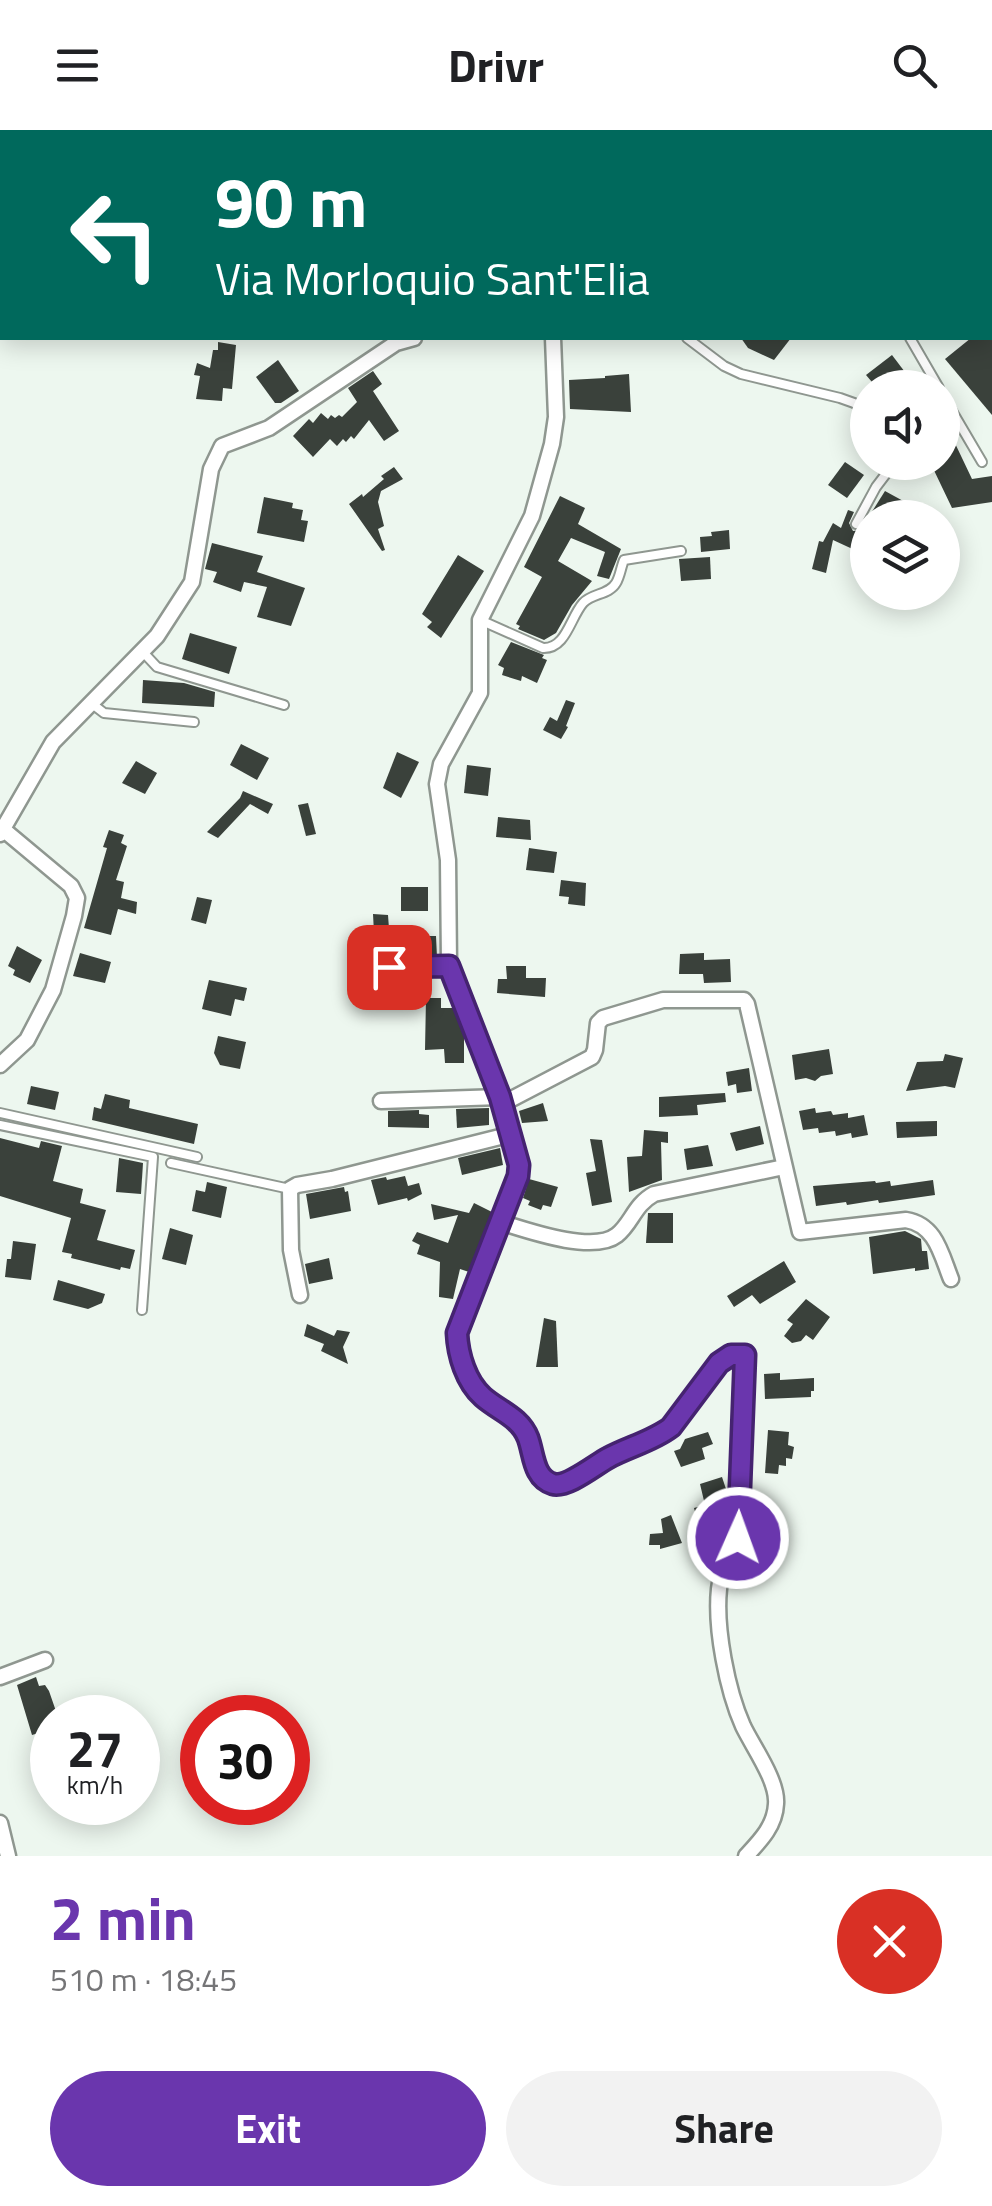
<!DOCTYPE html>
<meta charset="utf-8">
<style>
:root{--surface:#fff;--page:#f2f2f2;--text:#202124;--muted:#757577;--accent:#6a36ad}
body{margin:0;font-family:"Titillium Web",sans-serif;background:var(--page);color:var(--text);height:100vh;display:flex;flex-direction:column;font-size:38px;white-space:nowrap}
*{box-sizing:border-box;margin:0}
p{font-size:32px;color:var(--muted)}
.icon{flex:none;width:55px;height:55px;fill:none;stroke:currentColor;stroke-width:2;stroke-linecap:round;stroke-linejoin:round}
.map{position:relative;height:1726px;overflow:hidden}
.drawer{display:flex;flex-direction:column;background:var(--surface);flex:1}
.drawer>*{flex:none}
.hud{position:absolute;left:0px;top:0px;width:992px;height:210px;box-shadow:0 5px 25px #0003;background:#00695c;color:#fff;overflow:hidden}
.buttons{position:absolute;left:850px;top:240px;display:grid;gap:20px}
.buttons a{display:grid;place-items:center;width:110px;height:110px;border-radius:50%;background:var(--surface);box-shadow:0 5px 25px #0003;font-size:50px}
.speed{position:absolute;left:30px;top:1565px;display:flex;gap:20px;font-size:50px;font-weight:700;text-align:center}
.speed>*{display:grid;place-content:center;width:130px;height:130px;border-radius:50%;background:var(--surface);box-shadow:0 5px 25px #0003;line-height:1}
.speed small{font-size:25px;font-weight:400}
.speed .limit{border:15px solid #d22;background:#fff;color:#111}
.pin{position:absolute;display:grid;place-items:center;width:85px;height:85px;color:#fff;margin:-42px;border-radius:20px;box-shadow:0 5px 15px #0006}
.me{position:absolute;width:110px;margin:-55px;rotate:2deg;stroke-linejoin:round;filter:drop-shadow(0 0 8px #0008)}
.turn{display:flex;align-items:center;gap:35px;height:210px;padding:0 50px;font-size:45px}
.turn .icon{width:130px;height:130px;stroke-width:2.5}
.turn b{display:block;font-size:70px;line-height:85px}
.round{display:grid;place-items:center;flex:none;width:105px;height:105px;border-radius:52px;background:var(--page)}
.summary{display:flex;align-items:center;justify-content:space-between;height:170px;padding:0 50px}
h1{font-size:60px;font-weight:700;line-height:75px;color:var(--accent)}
.cta{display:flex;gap:20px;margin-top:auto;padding:20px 50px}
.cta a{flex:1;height:115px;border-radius:60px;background:var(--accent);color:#fff;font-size:40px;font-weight:700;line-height:115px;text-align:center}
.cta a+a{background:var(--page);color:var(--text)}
header{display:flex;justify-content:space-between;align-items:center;height:130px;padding:0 50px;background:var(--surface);font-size:45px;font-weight:700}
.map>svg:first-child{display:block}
.building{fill:#3a413b}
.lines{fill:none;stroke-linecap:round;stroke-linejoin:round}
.minor-tunnel{stroke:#c5cec7;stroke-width:14;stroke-dasharray:14 7;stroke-linecap:butt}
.service-casing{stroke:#8f9790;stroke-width:12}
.minor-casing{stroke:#8f9790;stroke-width:19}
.primary-casing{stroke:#d3d4d4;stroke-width:28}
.service{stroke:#fff;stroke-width:8}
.minor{stroke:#fff;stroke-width:14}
.primary{stroke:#e8e1f9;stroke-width:22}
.route-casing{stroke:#452370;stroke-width:25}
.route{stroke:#6a36ad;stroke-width:18}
</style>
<header><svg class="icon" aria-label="menu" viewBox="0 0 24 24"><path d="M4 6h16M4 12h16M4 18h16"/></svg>Drivr<svg class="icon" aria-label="search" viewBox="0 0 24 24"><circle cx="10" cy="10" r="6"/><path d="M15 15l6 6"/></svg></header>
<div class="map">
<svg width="992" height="1726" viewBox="0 0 992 1726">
<rect width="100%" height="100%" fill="#edf7ef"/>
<g class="building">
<path d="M741,208H791L774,230L748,218Z"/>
<path d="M971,208H992V285L945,229Z"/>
<path d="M218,212L236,215L232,259L223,258L222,271L196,269L200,246L194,245L197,233L210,238L213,220H218Z"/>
<path d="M892,225L917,258H877L866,245Z"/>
<path d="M278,230L299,261L281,273H275L256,247Z"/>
<path d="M373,241L382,254L373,261L399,301L384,311L369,290L354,309L351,306L346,312L343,309L337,316L330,309L313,327L293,306L309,289L313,293L321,283L328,289L331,285L335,288L339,285L342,287L357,272L348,258Z"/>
<path d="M629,244L631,282L570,279L569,250L605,248V246Z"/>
<path d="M942,286L972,349L992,346V372L952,378L930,332H942Z"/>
<path d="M845,332L864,345L847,368L828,355Z"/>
<path d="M394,337L403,349L381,361L378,372L384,396L378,399L385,420L382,421L349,374L362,364L363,367L384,349L381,346Z"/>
<path d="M885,361L905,372L893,388H868Z"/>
<path d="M560,366L585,378L578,394L621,419L609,449L597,446L605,422L571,408L558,431L592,451L572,475L556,503L544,510L518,499L520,496L516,494L542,447L524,437Z"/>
<path d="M264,367L293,373L292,378L303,380L301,390L308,391L304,412L257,403Z"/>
<path d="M848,380L854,382L849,393L853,401L861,400L868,388V404L859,422L833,410L826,443L812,439L819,411L823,412L833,393L841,398Z"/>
<path d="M729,400L730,419L701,422L700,407L712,406L711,402Z"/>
<path d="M212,413L263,426L257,442L305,458L291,496L257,487L267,457L244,452L241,462L213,452L217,442L205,439Z"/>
<path d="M458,425L484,441L441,508L427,497L432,492L422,484Z"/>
<path d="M710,427L711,449L681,451L679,429Z"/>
<path d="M190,503L237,517L229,544L182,529Z"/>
<path d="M511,512L544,525L542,528L547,530L537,553L522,546L521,551L502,545L504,538L498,535Z"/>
<path d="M143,550L184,553L215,562L214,577L142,573Z"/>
<path d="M566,570L575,573L566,596L568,597L561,609L543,600L550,587L557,591Z"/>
<path d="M241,614L269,628L257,650L230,635Z"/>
<path d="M397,622L419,632L401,668L383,658Z"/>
<path d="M136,631L157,643L145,664L122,653Z"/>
<path d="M467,635L491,638L488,666L464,663Z"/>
<path d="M243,661L273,674L268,684L250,674L218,708L207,702L240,668Z"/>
<path d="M308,673L316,704L306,706L298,675Z"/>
<path d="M498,687L530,690L531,710L496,707Z"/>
<path d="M109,700L124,705L121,713L127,716L116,750L124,752L121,768L137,772L136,784L118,779L111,805L84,798L107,718L103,717Z"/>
<path d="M529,718L557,722L554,743L526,740Z"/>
<path d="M561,750L586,753L585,776L568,774L569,767L559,766Z"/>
<rect x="401" y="757" width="27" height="24"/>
<path d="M197,767L212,770L206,794L191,790Z"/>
<path d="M373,784L388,785L391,826L368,827L369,803H374Z"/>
<path d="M418,806H436L437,828H409L410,809H419Z"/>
<path d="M17,816L42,830L30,853L13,845L15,840L8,836Z"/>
<path d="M80,823L111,832L105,853L73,846Z"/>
<path d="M704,823V830L730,829L731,852L704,853L703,844H679L680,824Z"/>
<path d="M506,836H526V848H546L545,867L497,863L498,849H507Z"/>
<path d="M209,850L247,858L244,871L235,869L231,886L202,879Z"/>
<path d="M426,868H441V878H454L464,902V933H445L444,919L425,920Z"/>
<path d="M218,906L246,912L240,939L220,935L214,923Z"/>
<path d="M829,919L833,944L821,946L815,951L806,948L795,950L792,925Z"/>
<path d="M945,924L963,928L955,958L945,956L906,961L917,932L943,931Z"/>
<path d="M749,938L752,961L737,963L736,954L728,956L726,942Z"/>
<path d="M31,956L59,962L55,980L27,974Z"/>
<path d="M725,963L726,972L697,975L698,985L659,987V967Z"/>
<path d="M105,964L130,970L129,978L198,994L194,1014L92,990L94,977L101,979Z"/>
<path d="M543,973L548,991L522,993L519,981Z"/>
<path d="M489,978V995L457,998L456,979Z"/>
<path d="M815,978L816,983L831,981L833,985L848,983V988L864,985L868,1005L852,1008L851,1003L836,1006L835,1001L819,1003L818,998L803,1000L799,981Z"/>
<path d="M419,980V984L429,985V998L388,997V981Z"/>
<path d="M937,991V1006L897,1008L896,992Z"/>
<path d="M760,996L764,1014L736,1021L730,1003Z"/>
<path d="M644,1000L668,1002V1013L661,1012L662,1050L629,1062L627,1027L642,1026Z"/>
<path d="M0,1008L39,1018L41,1011L62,1016L53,1051L83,1059L80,1073L106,1080L97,1110L135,1120L130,1139L121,1137L120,1140L71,1128L72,1124L62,1122L71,1088L0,1066Z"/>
<path d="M590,1009L602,1010L612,1072L592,1076L586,1043L596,1041Z"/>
<path d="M708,1015L713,1036L687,1040L684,1019Z"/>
<path d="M500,1018L503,1035L462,1045L458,1028Z"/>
<path d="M119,1028L143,1033L141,1064L116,1062Z"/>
<path d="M405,1046L408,1056L419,1053L422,1064L408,1071L407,1068L378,1075L371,1050L386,1047L387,1050Z"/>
<path d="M529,1049L558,1057L551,1077L543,1075L541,1080L528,1075L530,1071L523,1068Z"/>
<path d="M933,1050L935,1065L879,1073L878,1070L847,1075L846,1072L816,1076L813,1056L875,1051L876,1053L890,1051L891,1056Z"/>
<path d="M207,1052L227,1057L221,1088L192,1081L196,1060L205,1062Z"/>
<path d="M344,1057L345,1062L348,1061L351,1081L310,1089L306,1064Z"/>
<path d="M474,1073L492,1082L469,1142L460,1139L453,1169L439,1167L440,1132L417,1124L420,1115L412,1111L417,1102L448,1113L458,1085L434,1090L431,1074L469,1083Z"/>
<path d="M648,1083H673V1113H646Z"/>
<path d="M170,1098L193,1105L186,1135L162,1129Z"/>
<path d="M905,1101L921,1109L922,1121H927L929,1139L915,1141V1138L873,1144L869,1107Z"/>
<path d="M13,1111L36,1114L31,1150L5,1147L7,1129H11Z"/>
<path d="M329,1128L333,1149L309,1154L305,1134Z"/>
<path d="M784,1131L796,1152L760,1174L752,1165L734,1177L727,1166Z"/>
<path d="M58,1150L105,1164L102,1173L88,1179L53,1170Z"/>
<path d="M806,1169L830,1187L813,1210L806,1205L801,1211L792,1213L784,1206L793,1194L787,1190Z"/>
<path d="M544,1188L556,1191L558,1237H536Z"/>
<path d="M307,1194L334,1206L337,1200L350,1202L343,1217L348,1234L321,1221L324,1214L304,1206Z"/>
<path d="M780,1243V1250L814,1248V1261H811V1267L765,1269L764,1244Z"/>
<path d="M768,1300L789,1302L788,1315L794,1317L792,1329L786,1328V1336L779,1335L778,1344L765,1343Z"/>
<path d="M708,1302L713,1314L702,1318L705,1329L681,1337L674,1321L680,1319L685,1309Z"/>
<path d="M722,1347L729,1368L724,1369L726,1375L718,1377L723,1393L700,1400L694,1378L705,1375L700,1354Z"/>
<path d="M671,1385L682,1413L660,1419V1415H649L650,1404L663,1403L661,1389Z"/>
<path d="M36,1547L39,1556L45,1555L49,1561L58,1587L49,1589L52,1599L32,1605L17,1555Z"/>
</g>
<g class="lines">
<path class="minor-tunnel" d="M608,2L609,0"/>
<defs>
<g id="service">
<path d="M687,208L724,236L741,244L840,268L854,273L868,283"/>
<path d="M910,208L939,258"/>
<path d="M942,264L982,332"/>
<path d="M856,394L876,357L895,332"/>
<path d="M480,490L543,518C566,519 570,488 583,473C592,463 609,465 616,453C620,447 621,437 624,430L681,421"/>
<path d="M142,521L157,537L284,575"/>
<path d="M91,573L104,583L194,592"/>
<path d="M359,838L449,835"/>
<path d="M0,983L197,1027"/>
<path d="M0,995L153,1027L142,1180"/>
<path d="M171,1033L290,1059"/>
</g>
<g id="minor">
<path d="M877,0L880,2"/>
<path d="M990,50H992"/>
<path d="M553,208L556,287L552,314L532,386L480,490V563L441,634L437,654L448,730L449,835L500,967L519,1035L518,1045L461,1191C453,1217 463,1251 484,1268C496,1277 512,1284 521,1296C534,1313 529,1348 554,1354C564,1357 574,1349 582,1344C593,1337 604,1330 615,1324C634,1315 655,1310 671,1297L719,1233L731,1225H745L738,1409C730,1424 721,1441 719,1459C715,1498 727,1560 743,1596C753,1617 778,1651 776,1674C775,1696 760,1711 746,1726"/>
<path d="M0,704L53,612L157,506L192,452L211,339L222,316L269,298L396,213L414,208"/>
<path d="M0,935L27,910L53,860L74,786L77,768L71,756L4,700"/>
<path d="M381,971L500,967"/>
<path d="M502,974L592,927L595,920L598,893L603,888L663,870H744L747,874L800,1102L906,1090C936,1095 941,1124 951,1149"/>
<path d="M500,1092C526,1100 593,1124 617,1105C632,1093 634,1075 654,1064L784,1037"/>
<path d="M300,1165L291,1120L290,1059L297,1055L332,1049L512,1004"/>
<path d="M0,1547L45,1530"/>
<path d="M0,1693L8,1726"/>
</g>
<g id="primary">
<path d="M121,0L127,2"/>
<path d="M296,0H314"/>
<path d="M589,0L595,2"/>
<path d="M655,0L662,2"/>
<path d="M178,2L183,0"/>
<path d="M990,84H992"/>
<path d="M990,104H992"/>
</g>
</defs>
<use href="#service" class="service-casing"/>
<use href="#minor" class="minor-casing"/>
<use href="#primary" class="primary-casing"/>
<use href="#service" class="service"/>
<use href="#minor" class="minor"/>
<use href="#primary" class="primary"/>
</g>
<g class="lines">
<defs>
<path id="route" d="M389,837L449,836L500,967L519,1035L518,1046L457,1203C458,1225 466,1252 483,1267C499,1281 520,1287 528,1308C534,1324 533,1348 553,1354C567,1358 595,1335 608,1328C628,1317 653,1311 671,1297L719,1233L731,1225H745L738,1408"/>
</defs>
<use href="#route" class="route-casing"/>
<use href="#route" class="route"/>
</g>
</svg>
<div class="buttons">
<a><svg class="icon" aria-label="sound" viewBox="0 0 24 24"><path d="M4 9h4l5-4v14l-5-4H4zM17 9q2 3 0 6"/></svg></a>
<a><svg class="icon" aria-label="layers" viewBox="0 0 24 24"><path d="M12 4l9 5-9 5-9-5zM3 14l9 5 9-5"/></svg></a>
</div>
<div class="speed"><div>27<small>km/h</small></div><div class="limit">30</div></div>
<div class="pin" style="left:389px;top:837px;background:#d93025"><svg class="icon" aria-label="arrive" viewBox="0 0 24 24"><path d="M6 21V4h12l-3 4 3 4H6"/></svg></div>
<svg class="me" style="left:738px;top:1408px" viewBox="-20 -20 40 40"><circle r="17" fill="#6a36ad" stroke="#fff" stroke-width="3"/><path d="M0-11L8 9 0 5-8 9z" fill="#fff"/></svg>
<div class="hud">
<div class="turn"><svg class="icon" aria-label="left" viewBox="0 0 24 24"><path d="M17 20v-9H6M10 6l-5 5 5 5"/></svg><div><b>90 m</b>Via Morloquio Sant'Elia</div></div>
</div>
</div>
<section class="drawer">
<div class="summary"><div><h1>2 min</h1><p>510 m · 18:45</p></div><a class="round" style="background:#d93025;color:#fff"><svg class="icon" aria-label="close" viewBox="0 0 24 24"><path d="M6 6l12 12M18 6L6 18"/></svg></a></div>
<div class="cta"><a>Exit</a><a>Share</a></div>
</section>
